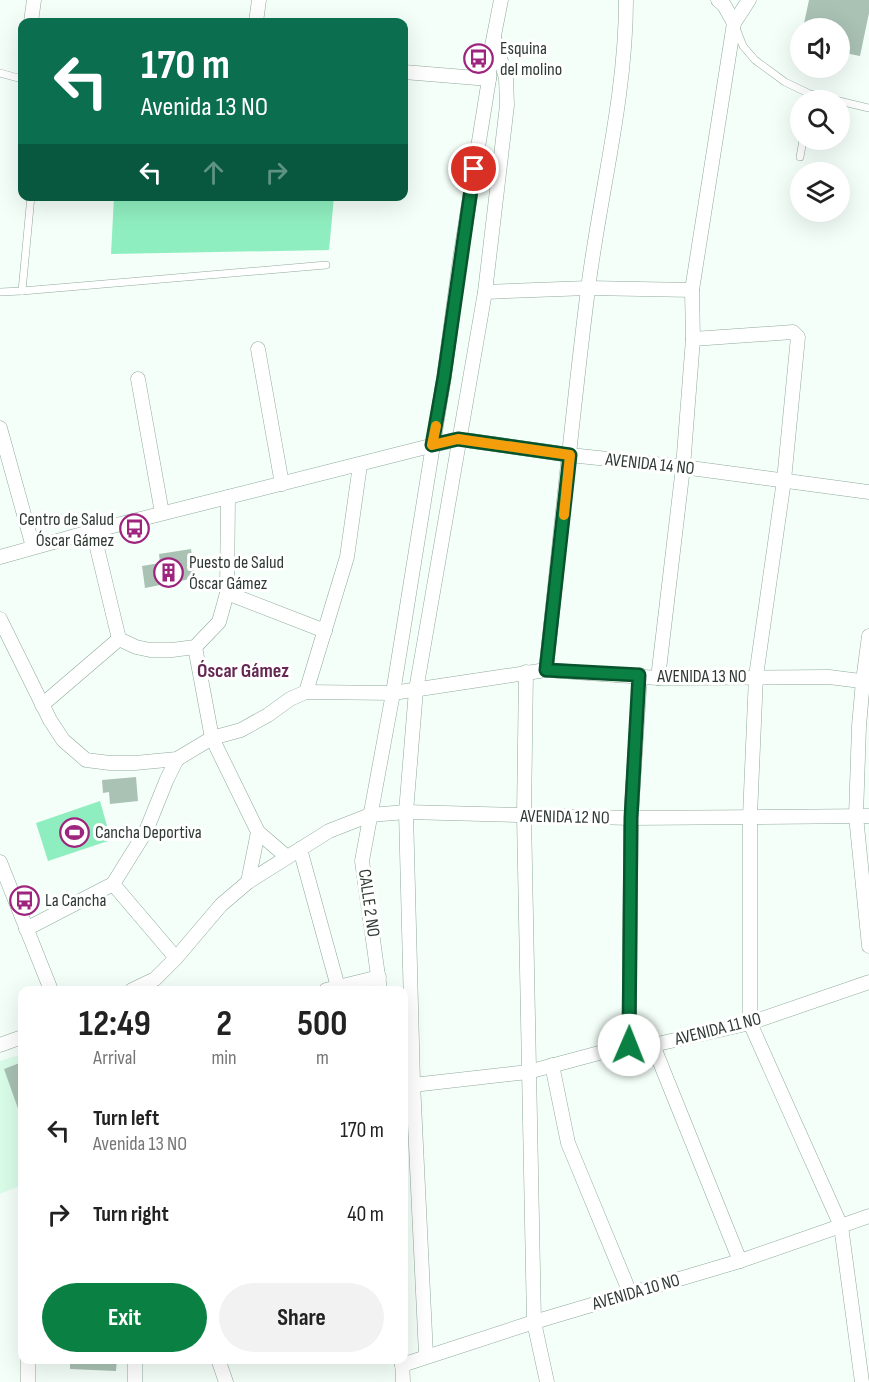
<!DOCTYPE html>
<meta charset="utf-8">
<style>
:root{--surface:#fff;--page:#f2f2f2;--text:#222;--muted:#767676;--accent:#0b8043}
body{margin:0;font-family:"Sofia Sans Condensed",sans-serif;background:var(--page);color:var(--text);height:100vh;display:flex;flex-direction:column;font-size:22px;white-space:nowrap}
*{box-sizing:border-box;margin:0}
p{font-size:20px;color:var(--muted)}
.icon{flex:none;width:33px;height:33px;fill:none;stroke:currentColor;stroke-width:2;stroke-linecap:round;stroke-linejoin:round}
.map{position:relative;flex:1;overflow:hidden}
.drawer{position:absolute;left:18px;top:986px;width:390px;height:378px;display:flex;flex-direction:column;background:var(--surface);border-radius:12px;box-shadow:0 6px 24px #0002}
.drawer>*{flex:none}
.hud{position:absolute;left:18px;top:18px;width:390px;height:183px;border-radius:12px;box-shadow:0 6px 24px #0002;background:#0b6e4f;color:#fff;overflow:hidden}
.fabs{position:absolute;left:790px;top:18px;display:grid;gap:12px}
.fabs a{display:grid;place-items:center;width:60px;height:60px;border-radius:50%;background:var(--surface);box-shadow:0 6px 24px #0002;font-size:30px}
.pin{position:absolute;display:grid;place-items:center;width:51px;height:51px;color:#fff;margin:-26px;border:3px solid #fff;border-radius:50%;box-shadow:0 2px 6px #0007}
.me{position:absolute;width:66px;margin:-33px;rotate:1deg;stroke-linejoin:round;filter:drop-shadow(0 0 4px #0008)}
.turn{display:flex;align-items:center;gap:21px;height:126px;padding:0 24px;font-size:27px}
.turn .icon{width:78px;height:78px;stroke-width:2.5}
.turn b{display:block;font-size:42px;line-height:51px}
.lanes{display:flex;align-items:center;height:57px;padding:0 24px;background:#0003;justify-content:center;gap:30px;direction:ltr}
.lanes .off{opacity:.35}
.eta{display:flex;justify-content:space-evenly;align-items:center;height:102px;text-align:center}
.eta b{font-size:36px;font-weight:700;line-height:42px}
.button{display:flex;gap:12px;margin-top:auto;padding:12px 24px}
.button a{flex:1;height:69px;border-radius:36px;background:var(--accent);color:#fff;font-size:24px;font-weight:700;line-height:69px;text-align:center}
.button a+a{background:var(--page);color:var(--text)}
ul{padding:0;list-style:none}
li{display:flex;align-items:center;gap:18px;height:84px;padding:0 24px}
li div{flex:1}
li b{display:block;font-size:22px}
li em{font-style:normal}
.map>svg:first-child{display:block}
.built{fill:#dafdea}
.green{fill:#8feebf}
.building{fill:#a9c2b4}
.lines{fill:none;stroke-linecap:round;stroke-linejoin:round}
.service-casing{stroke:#90aa9c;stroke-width:8}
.minor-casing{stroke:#90aa9c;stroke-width:15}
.service{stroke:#fff;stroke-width:7}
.minor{stroke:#fff;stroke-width:14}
.route-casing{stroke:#07532c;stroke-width:15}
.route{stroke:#0b8043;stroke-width:10}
.slow{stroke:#f59e0b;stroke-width:10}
.labels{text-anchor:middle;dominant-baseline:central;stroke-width:6;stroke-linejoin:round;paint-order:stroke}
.poi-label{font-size:18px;fill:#303a35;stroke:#fff;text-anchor:start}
.street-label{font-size:18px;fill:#303a35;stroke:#fff}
.neighbourhood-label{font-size:20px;font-weight:bold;fill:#642952;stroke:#fff}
</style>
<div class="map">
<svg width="869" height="1382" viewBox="0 0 869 1382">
<rect width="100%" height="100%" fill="#f4fff9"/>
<path class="built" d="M22,1054V1185L0,1194V1061Z"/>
<g class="green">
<path d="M114,197H334L329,250L111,254Z"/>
<path d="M100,801L111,840L48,861L36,823Z"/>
</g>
<g class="building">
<path d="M809,0H869V13L860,56L840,52V28H803Z"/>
<path d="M191,549L195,578L145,588L142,566L160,563L159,554Z"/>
<path d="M136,777L138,801L110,804L109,792L103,793L102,780Z"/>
<path d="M22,1062V1117H21L4,1069Z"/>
<path d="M70,1359H117L116,1371L70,1369Z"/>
</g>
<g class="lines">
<defs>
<g id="service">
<path d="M736,28L743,46L755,60L785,82L810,94L869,108"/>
<path d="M0,73L22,79"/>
<path d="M800,157L803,140"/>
<path d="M22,291L326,265"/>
<path d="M0,292L22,291L31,196"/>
</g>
<g id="minor">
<path d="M718,0L724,5L734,23"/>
<path d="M31,22L34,0"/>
<path d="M256,22L259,0"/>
<path d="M404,72L489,79"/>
<path d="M485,292L588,288L692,290"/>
<path d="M693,339L793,332L798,337L784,480L756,676L750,816V1023L841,1226L862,1382"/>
<path d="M258,349L282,484"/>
<path d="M138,379L162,513"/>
<path d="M0,428L33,547"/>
<path d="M93,531L119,639L136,647L150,650H172L195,647L219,622L227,593L228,497"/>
<path d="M0,557L93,531L458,439L570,455L683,467L869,492"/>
<path d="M227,593L325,631"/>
<path d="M0,619L50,720L63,740L86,760L110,763H135L177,759L212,738L241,730L268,715L290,699L306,692L347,557L360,465"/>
<path d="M869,636L863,681L859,726L856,816L869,946"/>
<path d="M195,647L212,738L258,832L248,882"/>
<path d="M546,670C560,543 572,416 588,289C600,193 626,97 626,0"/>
<path d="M526,672L524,816L534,1322L547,1382"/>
<path d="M658,678L683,467L693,339L692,290L734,23L749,0"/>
<path d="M306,692L393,693L546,670L658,678L829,677L869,682"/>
<path d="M42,705L119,639"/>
<path d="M258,832L287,857"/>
<path d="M300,849L338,987"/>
<path d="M0,862L51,990"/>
<path d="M113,884L176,958"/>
<path d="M26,929L113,884L146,831L167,779L177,759"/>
<path d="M132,990L155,979L176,958L221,905L248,882L329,831L370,815L406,812L631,818L869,816"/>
<path d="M326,990L379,977"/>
<path d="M380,990L362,861L393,693L444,377L460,259L489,79V61L501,0"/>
<path d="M0,1045L22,1037"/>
<path d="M629,1045L631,818L640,675"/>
<path d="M653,1045L740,1261"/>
<path d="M552,1065L568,1143L630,1293"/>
<path d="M404,1086L528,1072L629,1045H653L750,1023L869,982"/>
<path d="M426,1355L413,1083L406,812L416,690L485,292L507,105L506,78L494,38"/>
<path d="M28,1359V1382"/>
<path d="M218,1359L226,1382"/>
<path d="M402,1359L403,1382"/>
<path d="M402,1365L534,1322L740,1261L869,1216"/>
<path d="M135,1382V1359"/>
</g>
</defs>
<use href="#service" class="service-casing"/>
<use href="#minor" class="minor-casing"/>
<use href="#service" class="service"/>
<use href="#minor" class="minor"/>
</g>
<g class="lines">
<defs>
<path id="route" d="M474,169L444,377L432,445L458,439L570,455L546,670L639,675L631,818L629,1045"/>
</defs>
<use href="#route" class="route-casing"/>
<use href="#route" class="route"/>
<path class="slow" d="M436,426L432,445L458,439L570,455L564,515"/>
</g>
<defs>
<symbol id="bus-ring" viewBox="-11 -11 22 22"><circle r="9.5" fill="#fff" stroke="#9e257e" stroke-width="1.5"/><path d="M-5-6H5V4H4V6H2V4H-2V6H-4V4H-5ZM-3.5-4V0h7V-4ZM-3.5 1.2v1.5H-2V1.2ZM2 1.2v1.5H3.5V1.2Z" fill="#9e257e"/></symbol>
<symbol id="building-ring" viewBox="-11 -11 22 22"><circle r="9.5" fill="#fff" stroke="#9e257e" stroke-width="1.5"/><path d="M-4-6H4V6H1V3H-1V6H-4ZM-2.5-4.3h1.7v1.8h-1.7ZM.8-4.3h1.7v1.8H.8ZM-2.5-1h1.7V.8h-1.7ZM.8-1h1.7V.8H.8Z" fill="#9e257e"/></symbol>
<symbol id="stadium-ring" viewBox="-11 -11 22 22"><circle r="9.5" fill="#fff" stroke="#9e257e" stroke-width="1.5"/><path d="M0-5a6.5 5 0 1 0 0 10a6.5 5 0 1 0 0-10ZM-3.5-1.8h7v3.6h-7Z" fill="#9e257e"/></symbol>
</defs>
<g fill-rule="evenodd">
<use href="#bus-ring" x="462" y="42" width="33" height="33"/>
<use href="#bus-ring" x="118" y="512" width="33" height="33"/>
<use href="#building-ring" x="152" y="556" width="33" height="33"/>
<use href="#stadium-ring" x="58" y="816" width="33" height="33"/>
<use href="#bus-ring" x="8" y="884" width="33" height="33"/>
</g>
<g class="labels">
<g class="poi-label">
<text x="500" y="48">Esquina<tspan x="500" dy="21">del molino</tspan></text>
<text x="114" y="519" text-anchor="end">Centro de Salud<tspan x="114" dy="21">Óscar Gámez</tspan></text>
<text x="189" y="562">Puesto de Salud<tspan x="189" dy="21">Óscar Gámez</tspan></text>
<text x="95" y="832">Cancha Deportiva</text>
<text x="45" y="900">La Cancha</text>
</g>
<g class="street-label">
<text transform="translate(650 464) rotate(6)">AVENIDA 14 NO</text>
<text x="702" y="676">AVENIDA 13 NO</text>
<text transform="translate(565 817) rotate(1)">AVENIDA 12 NO</text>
<text transform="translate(369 903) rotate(82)">CALLE 2 NO</text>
<text transform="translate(718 1029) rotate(-14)">AVENIDA 11 NO</text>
<text transform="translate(636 1292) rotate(-16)">AVENIDA 10 NO</text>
</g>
<g class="neighbourhood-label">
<text x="243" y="671">Óscar Gámez</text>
</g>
</g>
</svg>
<div class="fabs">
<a><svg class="icon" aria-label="sound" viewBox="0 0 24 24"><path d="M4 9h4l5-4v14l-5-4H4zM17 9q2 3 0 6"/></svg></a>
<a><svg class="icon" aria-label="search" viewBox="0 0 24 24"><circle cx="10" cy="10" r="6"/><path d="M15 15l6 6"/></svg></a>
<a><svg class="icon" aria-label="layers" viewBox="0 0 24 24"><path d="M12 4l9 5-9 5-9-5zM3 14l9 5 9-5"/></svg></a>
</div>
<div class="pin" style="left:474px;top:169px;background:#d93025"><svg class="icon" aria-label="arrive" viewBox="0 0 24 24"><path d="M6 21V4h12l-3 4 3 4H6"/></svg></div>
<svg class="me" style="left:629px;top:1045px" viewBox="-20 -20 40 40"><circle r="19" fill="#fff"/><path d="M0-13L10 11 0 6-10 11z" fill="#0b8043"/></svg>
<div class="hud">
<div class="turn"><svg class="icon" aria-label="left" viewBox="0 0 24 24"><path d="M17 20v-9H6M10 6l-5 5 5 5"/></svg><div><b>170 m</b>Avenida 13 NO</div></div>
<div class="lanes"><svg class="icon" aria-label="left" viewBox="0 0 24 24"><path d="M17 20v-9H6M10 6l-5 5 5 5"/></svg><svg class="icon off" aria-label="ahead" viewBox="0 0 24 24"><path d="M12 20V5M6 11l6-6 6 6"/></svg><svg class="icon off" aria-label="right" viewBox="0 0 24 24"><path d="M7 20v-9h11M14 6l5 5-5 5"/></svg></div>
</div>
<section class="drawer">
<div class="eta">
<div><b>12:49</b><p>Arrival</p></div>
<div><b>2</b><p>min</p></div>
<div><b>500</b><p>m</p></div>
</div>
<ul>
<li><svg class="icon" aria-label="left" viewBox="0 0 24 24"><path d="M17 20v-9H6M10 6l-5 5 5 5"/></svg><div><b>Turn left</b><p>Avenida 13 NO</p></div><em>170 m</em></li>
<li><svg class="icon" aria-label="right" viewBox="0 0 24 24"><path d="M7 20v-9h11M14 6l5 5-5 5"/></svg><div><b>Turn right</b></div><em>40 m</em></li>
</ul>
<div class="button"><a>Exit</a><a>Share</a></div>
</section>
</div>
